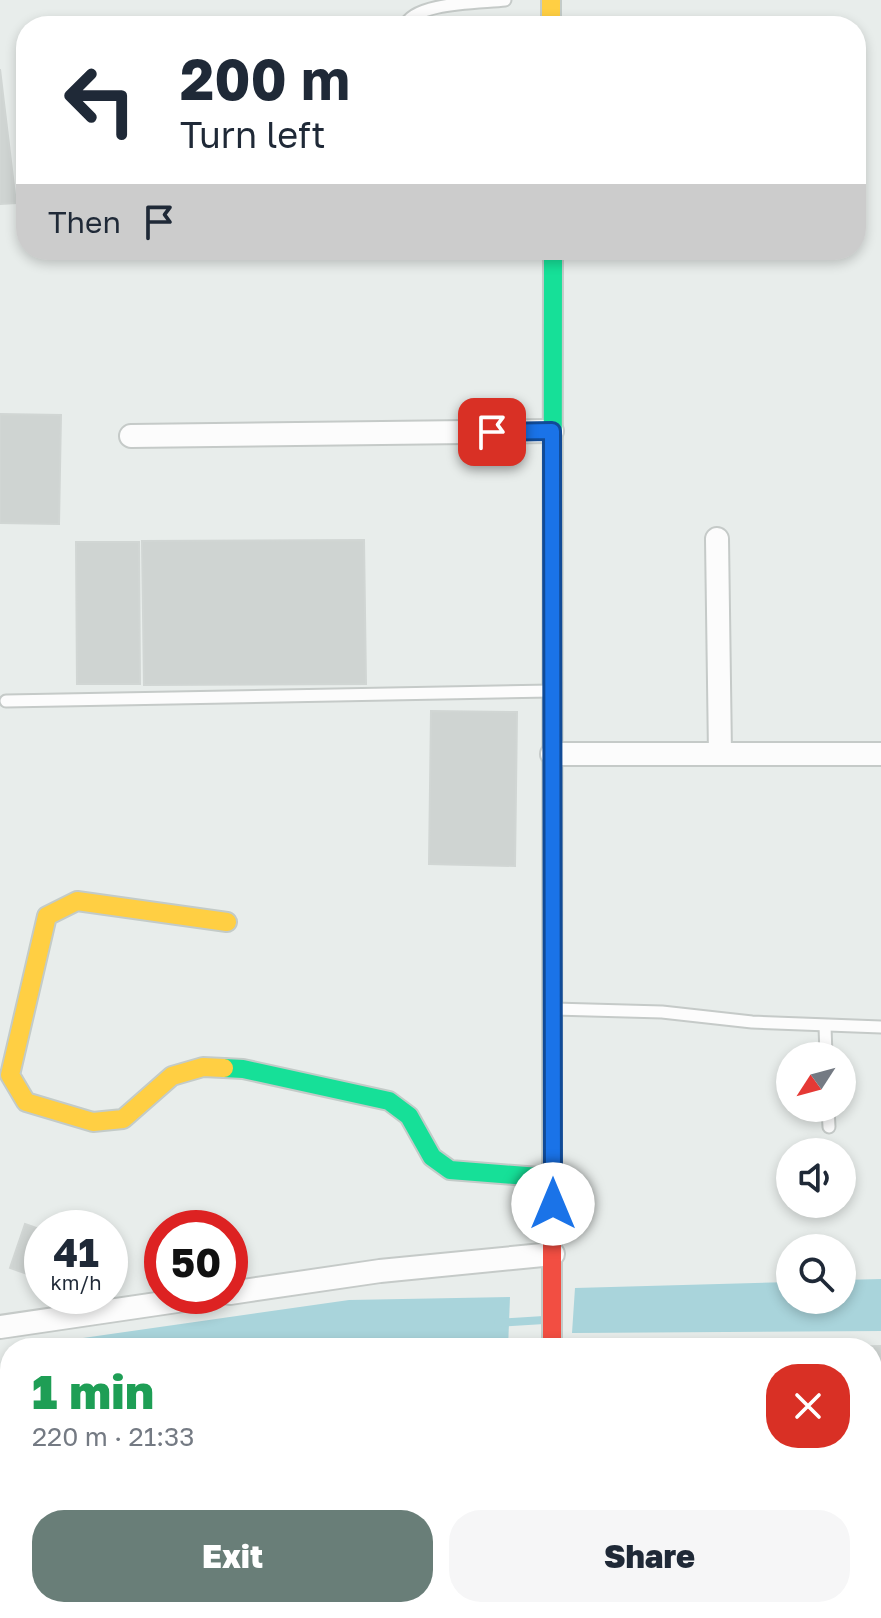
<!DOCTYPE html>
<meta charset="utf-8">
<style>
:root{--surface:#fff;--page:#f6f6f7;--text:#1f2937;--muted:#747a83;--accent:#697e78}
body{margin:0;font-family:"Golos Text",sans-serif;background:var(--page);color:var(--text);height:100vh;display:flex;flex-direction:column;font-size:30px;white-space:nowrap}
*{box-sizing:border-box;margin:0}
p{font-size:26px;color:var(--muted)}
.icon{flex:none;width:44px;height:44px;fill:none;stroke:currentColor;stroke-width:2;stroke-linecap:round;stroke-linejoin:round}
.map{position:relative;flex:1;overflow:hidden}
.panel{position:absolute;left:0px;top:1338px;width:882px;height:280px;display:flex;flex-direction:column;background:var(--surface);border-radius:32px 32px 0 0;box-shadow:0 4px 12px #0003}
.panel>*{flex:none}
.top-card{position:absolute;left:16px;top:16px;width:850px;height:244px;border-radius:32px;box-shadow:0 4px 12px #0003;background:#fff;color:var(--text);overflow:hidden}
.needle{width:52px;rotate:234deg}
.fabs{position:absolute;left:776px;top:1042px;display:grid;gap:16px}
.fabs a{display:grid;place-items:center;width:80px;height:80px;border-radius:50%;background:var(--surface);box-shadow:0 4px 12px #0003;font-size:40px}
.speed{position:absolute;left:24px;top:1210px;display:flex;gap:16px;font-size:40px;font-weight:700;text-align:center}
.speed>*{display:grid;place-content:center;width:104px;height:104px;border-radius:50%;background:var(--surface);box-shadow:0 4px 12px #0003;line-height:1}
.speed small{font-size:20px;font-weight:400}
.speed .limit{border:12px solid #d22;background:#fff;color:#111}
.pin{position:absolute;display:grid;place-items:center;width:68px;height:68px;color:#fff;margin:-34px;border-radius:16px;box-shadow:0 4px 12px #0006}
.me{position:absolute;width:88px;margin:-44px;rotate:0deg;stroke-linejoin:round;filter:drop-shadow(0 0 6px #0008)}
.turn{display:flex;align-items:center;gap:28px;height:168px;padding:0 32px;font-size:36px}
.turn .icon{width:104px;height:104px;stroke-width:2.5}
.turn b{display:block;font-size:56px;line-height:68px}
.then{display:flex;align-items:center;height:76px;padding:0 32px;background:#0003;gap:16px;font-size:30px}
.round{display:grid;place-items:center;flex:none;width:84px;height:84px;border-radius:32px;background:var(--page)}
.overview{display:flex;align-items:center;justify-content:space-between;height:136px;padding:0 32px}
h1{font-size:48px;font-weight:800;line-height:60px;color:#1e9e55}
.primary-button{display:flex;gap:16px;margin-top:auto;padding:16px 32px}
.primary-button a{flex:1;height:92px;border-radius:32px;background:var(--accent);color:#fff;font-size:32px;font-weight:800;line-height:92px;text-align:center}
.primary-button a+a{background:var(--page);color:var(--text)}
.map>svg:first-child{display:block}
.green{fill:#d1e6d8}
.water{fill:#a9d4db}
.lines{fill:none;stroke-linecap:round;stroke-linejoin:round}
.stream{stroke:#a9d4db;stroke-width:8}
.building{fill:#cfd4d2;stroke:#d1d6d4;stroke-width:2}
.lane-casing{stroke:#c5cac8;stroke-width:15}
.street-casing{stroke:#c5cac8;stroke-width:26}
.fast-casing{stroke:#c3cbc8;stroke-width:22}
.slow-casing{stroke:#c3cbc8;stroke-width:22}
.jam-casing{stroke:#c3cbc8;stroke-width:22}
.lane{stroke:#fcfcfc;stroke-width:11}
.street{stroke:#fcfcfc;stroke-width:22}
.fast{stroke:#16e098;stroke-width:18}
.slow{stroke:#ffcf43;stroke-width:18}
.jam{stroke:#f24e42;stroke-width:18}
.route-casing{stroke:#114b97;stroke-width:20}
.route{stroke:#1a73e8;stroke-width:14}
</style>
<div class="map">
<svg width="881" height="1618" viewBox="0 0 881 1618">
<rect width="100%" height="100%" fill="#e8edeb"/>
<path class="green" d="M10,1445V1608H512V1618H0V1446Z"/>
<g class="water">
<path d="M881,1279V1331L572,1333L575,1288L790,1282V1300H842V1280Z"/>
<path d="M510,1297L508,1348H13L349,1300Z"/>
</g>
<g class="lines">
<path class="stream" d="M498,1323L544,1320"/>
</g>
<g class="building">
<path d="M0,69L16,203L0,204Z"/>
<path d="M0,414L61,415L59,524L0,523Z"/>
<path d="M364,540L366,684L144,685L142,541Z"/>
<path d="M76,542H139L140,684H77Z"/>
<path d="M431,711L517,712L515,866L429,864Z"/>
<path d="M25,1224L42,1230V1279L10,1268Z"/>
<path d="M881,1346V1548L872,1549V1348H803Z"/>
</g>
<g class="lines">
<defs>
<g id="lane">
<path d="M405,26C413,2 481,3 505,0"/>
<path d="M6,701L551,691"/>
<path d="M554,1009L662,1012L752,1022L881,1027"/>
<path d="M825,1026L826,1056"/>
<path d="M828,1108L829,1127"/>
</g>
<g id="street">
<path d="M131,436L552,431"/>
<path d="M717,539L720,754"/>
<path d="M552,754H881"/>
<path d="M230,1293L380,1271L553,1254"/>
<path d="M0,1327L211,1296"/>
<path d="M0,1428L10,1427"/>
</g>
<g id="fast">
<path d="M224,1068L243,1069L389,1101L409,1116L432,1157L450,1170L552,1178"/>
<path d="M552,1082L553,250"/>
<path d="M540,1618L541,1608"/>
</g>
<g id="slow">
<path d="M551,0V26"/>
<path d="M224,1068L203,1067L172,1076L123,1119L93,1122L26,1102L10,1075L47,916L77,901L227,922"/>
</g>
<path id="jam" d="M552,1348V1082"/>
</defs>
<use href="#lane" class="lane-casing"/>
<use href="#street" class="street-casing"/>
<use href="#fast" class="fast-casing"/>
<use href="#slow" class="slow-casing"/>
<use href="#jam" class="jam-casing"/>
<use href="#lane" class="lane"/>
<use href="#street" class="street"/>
<use href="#fast" class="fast"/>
<use href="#slow" class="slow"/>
<use href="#jam" class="jam"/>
</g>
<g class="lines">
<defs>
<path id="route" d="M492,432L552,431L553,1204"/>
</defs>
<use href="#route" class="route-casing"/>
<use href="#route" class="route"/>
</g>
</svg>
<div class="fabs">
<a><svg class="needle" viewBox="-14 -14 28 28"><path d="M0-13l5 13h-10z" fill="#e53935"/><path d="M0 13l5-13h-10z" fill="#747a83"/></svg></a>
<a><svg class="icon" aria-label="sound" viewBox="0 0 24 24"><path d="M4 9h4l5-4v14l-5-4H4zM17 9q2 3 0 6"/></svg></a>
<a><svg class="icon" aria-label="search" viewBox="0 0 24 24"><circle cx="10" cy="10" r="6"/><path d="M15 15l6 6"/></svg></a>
</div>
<div class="speed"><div>41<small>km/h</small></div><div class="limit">50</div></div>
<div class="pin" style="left:492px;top:432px;background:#d93025"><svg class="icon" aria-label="arrive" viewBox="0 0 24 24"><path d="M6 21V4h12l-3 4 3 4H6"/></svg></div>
<svg class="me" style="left:553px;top:1204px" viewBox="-20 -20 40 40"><circle r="19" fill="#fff"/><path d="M0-13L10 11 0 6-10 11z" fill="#1a73e8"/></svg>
<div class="top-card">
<div class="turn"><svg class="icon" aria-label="left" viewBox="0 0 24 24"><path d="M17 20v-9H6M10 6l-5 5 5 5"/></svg><div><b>200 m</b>Turn left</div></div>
<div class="then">Then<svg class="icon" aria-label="arrive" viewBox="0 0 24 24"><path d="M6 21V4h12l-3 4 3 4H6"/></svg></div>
</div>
<section class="panel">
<div class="overview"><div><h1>1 min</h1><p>220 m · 21:33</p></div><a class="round" style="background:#d93025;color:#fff"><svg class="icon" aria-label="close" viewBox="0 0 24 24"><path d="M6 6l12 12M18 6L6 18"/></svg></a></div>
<div class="primary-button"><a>Exit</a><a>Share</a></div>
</section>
</div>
